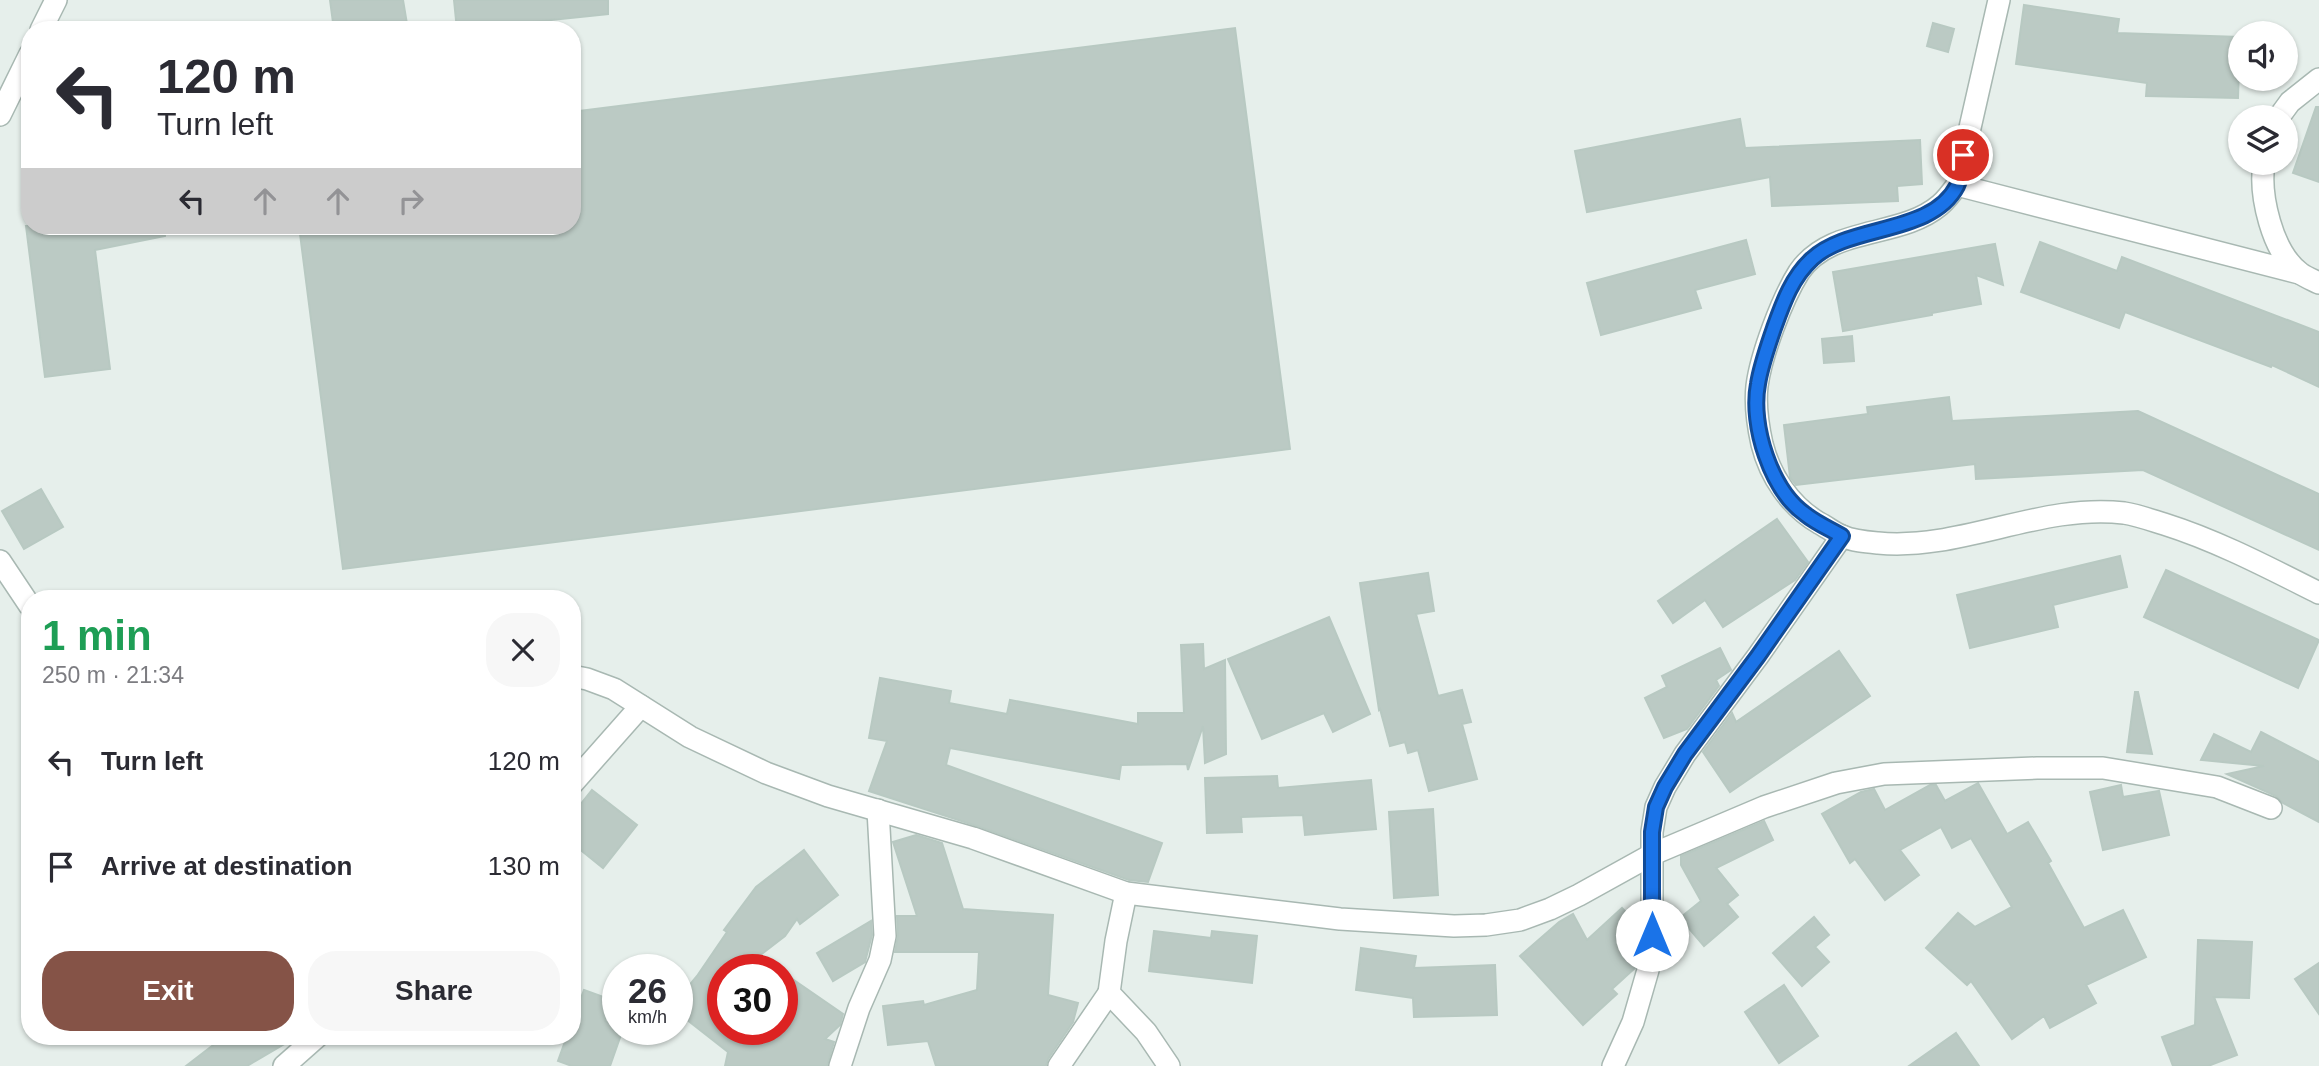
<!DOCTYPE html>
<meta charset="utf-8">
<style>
:root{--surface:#fff;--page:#f7f7f7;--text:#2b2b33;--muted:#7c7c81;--accent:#855347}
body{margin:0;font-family:Arial,sans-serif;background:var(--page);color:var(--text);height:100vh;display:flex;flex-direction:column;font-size:26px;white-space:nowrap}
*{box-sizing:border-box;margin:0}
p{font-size:23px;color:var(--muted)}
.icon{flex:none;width:38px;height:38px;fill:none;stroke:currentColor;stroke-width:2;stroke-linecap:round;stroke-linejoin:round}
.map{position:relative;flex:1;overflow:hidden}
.drawer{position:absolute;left:21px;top:590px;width:560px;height:455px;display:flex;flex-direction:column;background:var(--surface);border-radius:28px;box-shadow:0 2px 5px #0004}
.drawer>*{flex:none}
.hud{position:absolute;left:21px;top:21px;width:560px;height:214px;border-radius:28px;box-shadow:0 2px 5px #0004;background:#fff;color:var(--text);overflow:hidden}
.controls{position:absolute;left:2228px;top:21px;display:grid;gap:14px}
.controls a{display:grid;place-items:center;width:70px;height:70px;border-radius:50%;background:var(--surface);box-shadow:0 2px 5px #0004;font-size:35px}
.speed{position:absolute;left:602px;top:954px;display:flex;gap:14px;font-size:35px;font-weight:700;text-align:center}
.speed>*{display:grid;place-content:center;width:91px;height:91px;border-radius:50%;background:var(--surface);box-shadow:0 2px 5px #0004;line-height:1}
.speed small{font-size:18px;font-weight:400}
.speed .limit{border:10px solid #d22;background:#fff;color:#111}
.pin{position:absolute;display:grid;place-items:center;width:60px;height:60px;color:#fff;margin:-30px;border:4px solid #fff;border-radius:50%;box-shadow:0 2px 7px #0007}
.me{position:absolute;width:77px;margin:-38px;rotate:0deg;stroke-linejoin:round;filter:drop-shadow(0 0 5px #0008)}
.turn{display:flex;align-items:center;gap:24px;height:147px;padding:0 21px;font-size:32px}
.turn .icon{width:91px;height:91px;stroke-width:2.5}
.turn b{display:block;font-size:49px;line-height:60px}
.lanes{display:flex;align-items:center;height:66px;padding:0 21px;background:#0003;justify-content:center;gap:35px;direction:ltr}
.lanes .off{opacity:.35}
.round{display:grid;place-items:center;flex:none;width:74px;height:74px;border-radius:28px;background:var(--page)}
.headline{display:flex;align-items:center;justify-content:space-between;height:119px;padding:0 21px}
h1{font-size:42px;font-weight:700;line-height:52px;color:#1e9e55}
.button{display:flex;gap:14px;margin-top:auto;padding:14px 21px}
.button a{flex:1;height:80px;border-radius:28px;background:var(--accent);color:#fff;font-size:28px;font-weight:700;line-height:80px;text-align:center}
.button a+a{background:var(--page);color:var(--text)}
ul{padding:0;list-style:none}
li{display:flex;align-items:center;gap:21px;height:105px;padding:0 21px}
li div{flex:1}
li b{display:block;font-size:26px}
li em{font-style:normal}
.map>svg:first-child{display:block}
.building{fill:#bbcac4;stroke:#b8c9c2;stroke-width:2}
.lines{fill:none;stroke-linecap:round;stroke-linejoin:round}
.minor-casing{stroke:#a8b8b2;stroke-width:24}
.minor{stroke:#fff;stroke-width:21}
.route-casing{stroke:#114b97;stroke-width:18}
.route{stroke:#1a73e8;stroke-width:12}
</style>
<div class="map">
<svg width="2319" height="1066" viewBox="0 0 2319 1066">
<rect width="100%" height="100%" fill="#e6efeb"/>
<g class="building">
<path d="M330,0H403L408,30H334Z"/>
<path d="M454,0H608V14L457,30Z"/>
<path d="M2024,5L2119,19L2117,33L2240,37L2238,98L2146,96L2147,83L2016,64Z"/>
<path d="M1933,23L1954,29L1948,52L1927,46Z"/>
<path d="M1235,28L1290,449L343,569L299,226H572V112Z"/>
<path d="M2316,107H2319V182L2293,173Z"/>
<path d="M1740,119L1745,148L1920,140L1922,184L1897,186L1898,201L1772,206L1770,177L1587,212L1575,151Z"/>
<path d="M26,226H164L165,236L95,250L110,369L45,377Z"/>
<path d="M1746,240L1755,274L1695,290L1701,308L1601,335L1587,283Z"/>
<path d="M2040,242L2117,271L2122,257L2319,332V387L2272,365L2271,367L2125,312L2119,328L2021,292Z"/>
<path d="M1995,244L2003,285L1976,275L1981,304L1932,313V315L1843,331L1833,272Z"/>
<path d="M1852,336L1854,361L1824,363L1822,339Z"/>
<path d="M1949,397L1952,421L2138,411L2319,494V550L2143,470L1976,479L1975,464L1796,485L1790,477L1784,425L1868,414L1867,407Z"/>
<path d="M41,489L63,527L24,549L2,511Z"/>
<path d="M1777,519L1808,562L1795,580L1723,627L1705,600L1673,623L1658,601Z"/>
<path d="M2120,556L2127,587L2053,605L2058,627L1970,648L1957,595Z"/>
<path d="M2166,570L2319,640L2298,688L2144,617Z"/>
<path d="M1428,573L1434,611L1416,614L1438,696L1462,690L1471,722L1462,724L1477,779L1429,791L1418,750L1408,753L1405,742L1390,746L1380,709L1379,710L1360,583Z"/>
<path d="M1329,617L1370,714L1333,732L1324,713L1262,739L1228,659Z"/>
<path d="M1203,644L1204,669L1225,660L1226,754L1205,763L1203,726L1188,770L1187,764L1121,765L1119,779L950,748L946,765L1162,843L1148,882L1129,880L977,826L869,791L887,741L869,738L880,678L951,691L949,703L1007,714L1010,700L1138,724V713H1184L1181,645Z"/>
<path d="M1720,648L1731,670L1716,680L1719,686L1687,729L1664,738L1645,698L1667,687L1662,676Z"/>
<path d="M1839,651L1870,696L1730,792L1703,752L1732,713L1736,722Z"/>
<path d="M2135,692H2138L2152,754L2127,752Z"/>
<path d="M2261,732L2319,762V822L2283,803L2276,796L2227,774L2264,766L2201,760L2214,734L2251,752Z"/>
<path d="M1277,776L1278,788L1371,780L1376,829L1305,835L1303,815L1241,817L1242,832L1207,833L1205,778Z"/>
<path d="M1978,783L2007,834L2028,822L2051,861L2048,863L2084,928L2123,910L2146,957L2086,985L2096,1003L2050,1028L2044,1016L2012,1039L1971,981L1967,985L1926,948L1958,913L1975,927L2012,907L1971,838L1952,848L1941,827L1900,850L1919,875L1885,900L1855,859L1850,863L1822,814L1861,792L1874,789L1885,810L1930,785H1936L1945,801Z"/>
<path d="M2121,785L2123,797L2159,791L2169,835L2103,850L2090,792Z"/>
<path d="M592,790L637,825L603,868L572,843V815Z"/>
<path d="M1433,809L1438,895L1394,898L1389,812Z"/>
<path d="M1764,821L1773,840L1716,868L1738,895L1727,904L1738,917L1704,946L1680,918L1701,901L1681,865V856Z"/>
<path d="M916,835L942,843L963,909L1053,915L1048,995L1078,1003L1073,1022L1048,1059L1046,1066H936L928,1041L888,1045L883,1006L923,1001L924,1005L977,990L979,952H895L898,936L897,916H917L893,842Z"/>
<path d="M804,850L838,895L800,924L797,919L785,936L741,970H723V1029H782V972L843,1014L840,1025L825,1039L834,1042L827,1066H725L728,1052L677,1012V1000L697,976L727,932L724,930L756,887Z"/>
<path d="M1622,908L1639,926L1636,957L1633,960L1636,963L1635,968L1612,989L1617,994L1583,1025L1520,956L1559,922L1573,914L1587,940Z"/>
<path d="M1814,917L1829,935L1815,947L1829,962L1802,986L1773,953Z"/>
<path d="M871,921L872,935L865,962L833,981L817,953Z"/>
<path d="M1154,931L1211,938L1212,931L1257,936L1252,983L1149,971Z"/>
<path d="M2198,940L2252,942L2249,998L2214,997L2237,1055L2208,1066H2173L2162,1037L2195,1025Z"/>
<path d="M1361,948L1416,956L1414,968L1495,965L1497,1015L1414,1017L1413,998L1356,990Z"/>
<path d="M2319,963V1014L2295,979Z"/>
<path d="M1784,985L1818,1036L1779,1063L1745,1012Z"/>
<path d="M584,990L612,1000L605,1021L618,1025V1029H623L610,1066H572L558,1061L567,1036H572V1022Z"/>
<path d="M1956,1033L1979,1066H1909Z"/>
<path d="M225,1036H298L247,1066H186Z"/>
</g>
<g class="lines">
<defs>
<g id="minor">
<path d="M1999,0L1957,185C1952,192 1946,200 1940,205C1900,239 1831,225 1799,272C1782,299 1761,355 1757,386C1755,404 1758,426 1762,444C1770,476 1790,506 1819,523C1827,527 1834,533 1842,536C1853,541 1866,542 1878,543C1961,551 2041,503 2124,513C2137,515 2151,520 2164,524C2218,541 2269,568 2319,593"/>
<path d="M41,30L56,0"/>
<path d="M0,115L30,54"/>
<path d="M2279,117L2290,102L2319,79"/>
<path d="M2264,163C2259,195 2272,252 2300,273C2305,277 2313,280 2319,283"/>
<path d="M1957,185L2299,273"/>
<path d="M0,561L30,606"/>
<path d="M572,676L587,679L614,689L690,737L766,773L828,796L973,838L1126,893L1340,919L1454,926L1486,925L1520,920L1550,909L1579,895L1653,854L1764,807L1836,783L1884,774L2037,768H2103L2217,787L2271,808"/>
<path d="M572,784L641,706"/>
<path d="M1126,893L1116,941L1109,993L1146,1032L1169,1066"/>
<path d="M284,1066L318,1036"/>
<path d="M840,1066L859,1008L880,960L885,936L878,810"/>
<path d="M1059,1066L1109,993"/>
<path d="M1613,1066L1633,1022L1648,970L1652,935V832L1656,807L1665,787L1685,754L1758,656L1842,536"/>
</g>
</defs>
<use href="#minor" class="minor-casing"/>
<use href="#minor" class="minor"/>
</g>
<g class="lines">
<defs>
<path id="route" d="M1652,935V832L1656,807L1665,787L1685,754L1758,656L1842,536C1830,529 1816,523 1805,514C1771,490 1750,425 1758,384C1761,365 1768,346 1774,328C1783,303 1792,277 1812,259C1849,224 1932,235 1957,186C1961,178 1961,165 1963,155"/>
</defs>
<use href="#route" class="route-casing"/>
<use href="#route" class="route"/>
</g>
</svg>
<div class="controls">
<a><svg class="icon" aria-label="sound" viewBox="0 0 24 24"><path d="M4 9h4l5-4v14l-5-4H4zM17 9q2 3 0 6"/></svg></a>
<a><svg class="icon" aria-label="layers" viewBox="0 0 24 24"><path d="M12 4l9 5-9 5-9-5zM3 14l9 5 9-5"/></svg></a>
</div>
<div class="speed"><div>26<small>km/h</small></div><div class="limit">30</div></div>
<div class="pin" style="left:1963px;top:155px;background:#d93025"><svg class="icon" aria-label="arrive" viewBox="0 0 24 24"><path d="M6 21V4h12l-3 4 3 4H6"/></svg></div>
<svg class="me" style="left:1652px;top:935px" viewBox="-20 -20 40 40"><circle r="19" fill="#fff"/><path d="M0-13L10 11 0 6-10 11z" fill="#1a73e8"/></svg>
<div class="hud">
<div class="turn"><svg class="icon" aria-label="left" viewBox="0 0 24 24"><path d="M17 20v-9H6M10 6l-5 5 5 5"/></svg><div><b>120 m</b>Turn left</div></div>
<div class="lanes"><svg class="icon" aria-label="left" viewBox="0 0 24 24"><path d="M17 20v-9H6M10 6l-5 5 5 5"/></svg><svg class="icon off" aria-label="ahead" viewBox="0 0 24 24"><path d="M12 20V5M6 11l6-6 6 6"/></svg><svg class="icon off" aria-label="ahead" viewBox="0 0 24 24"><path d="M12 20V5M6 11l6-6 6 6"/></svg><svg class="icon off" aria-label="right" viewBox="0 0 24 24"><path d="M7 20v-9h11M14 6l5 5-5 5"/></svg></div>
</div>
<section class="drawer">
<div class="headline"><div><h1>1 min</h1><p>250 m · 21:34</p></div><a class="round"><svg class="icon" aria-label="close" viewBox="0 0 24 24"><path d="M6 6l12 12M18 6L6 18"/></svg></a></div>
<ul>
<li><svg class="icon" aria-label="left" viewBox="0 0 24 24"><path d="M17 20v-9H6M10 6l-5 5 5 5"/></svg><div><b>Turn left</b></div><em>120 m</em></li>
<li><svg class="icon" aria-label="arrive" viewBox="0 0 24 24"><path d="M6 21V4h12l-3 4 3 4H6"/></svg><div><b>Arrive at destination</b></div><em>130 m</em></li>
</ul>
<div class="button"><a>Exit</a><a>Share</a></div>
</section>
</div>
